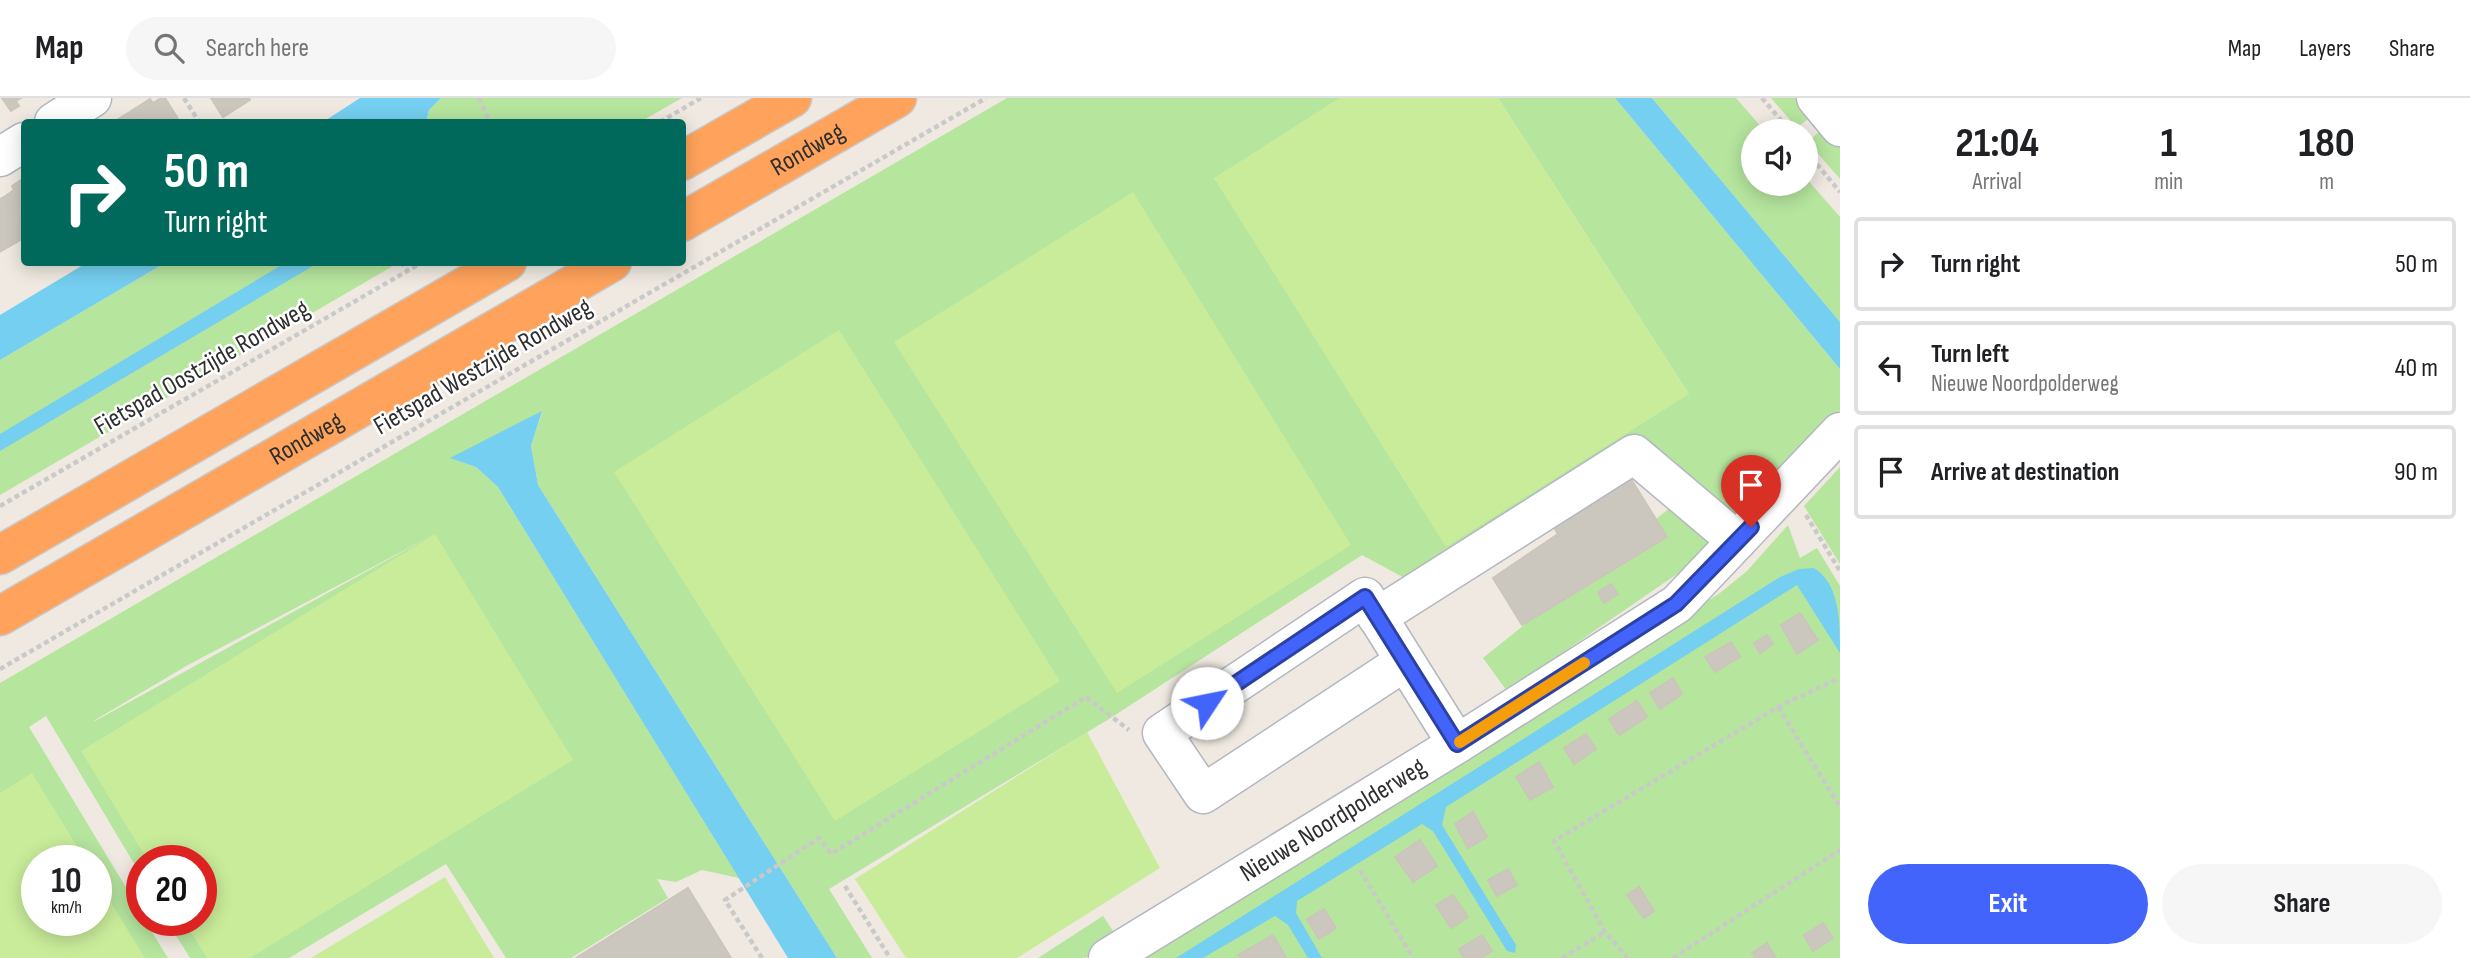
<!DOCTYPE html>
<style>
:root{--surface:#fff;--page:#f6f6f6;--text:#202124;--muted:#757577;--line:#e0e0e0;--accent:#4264fb}
body{margin:0;font-family:"Sofia Sans Condensed",sans-serif;background:var(--page);color:var(--text);height:100vh;display:flex;flex-direction:column;font-size:26px;white-space:nowrap}
*{box-sizing:border-box;margin:0}
p{font-size:23px;color:var(--muted)}
.icon{flex:none;width:38px;height:38px;fill:none;stroke:currentColor;stroke-width:2;stroke-linecap:round;stroke-linejoin:round}
.map{position:relative;flex:1;overflow:hidden}
.panel{display:flex;flex-direction:column;background:var(--surface);width:630px}
.panel>*{flex:none}
.guide{position:absolute;left:21px;top:21px;width:665px;height:147px;border-radius:7px;box-shadow:0 4px 18px #0003;background:#00695c;color:#fff;overflow:hidden}
.tools{position:absolute;left:1741px;top:21px;display:grid;gap:14px}
.tools a{display:grid;place-items:center;width:77px;height:77px;border-radius:50%;background:var(--surface);box-shadow:0 4px 18px #0003;font-size:35px}
.speed{position:absolute;left:21px;top:747px;display:flex;gap:14px;font-size:35px;font-weight:700;text-align:center}
.speed>*{display:grid;place-content:center;width:91px;height:91px;border-radius:50%;background:var(--surface);box-shadow:0 4px 18px #0003;line-height:1}
.speed small{font-size:18px;font-weight:400}
.speed .limit{border:10px solid #d22;background:#fff;color:#111}
.pin{position:absolute;display:grid;place-items:center;width:60px;height:60px;color:#fff;margin:-72px -30px;border-radius:50% 50% 50% 0;rotate:-45deg;box-shadow:0 0 7px #0007}
.pin .icon{rotate:45deg}
.me{position:absolute;width:77px;margin:-38px;rotate:56deg;stroke-linejoin:round;filter:drop-shadow(0 0 5px #0008)}
.turn{display:flex;align-items:center;gap:24px;height:147px;padding:0 28px;font-size:32px}
.turn .icon{width:91px;height:91px;stroke-width:2.5}
.turn b{display:block;font-size:49px;line-height:60px}
.eta{display:flex;justify-content:space-evenly;align-items:center;height:119px;text-align:center}
.eta b{font-size:42px;font-weight:700;line-height:49px}
.primary-button{display:flex;gap:14px;margin-top:auto;padding:14px 28px}
.primary-button a{flex:1;height:80px;border-radius:42px;background:var(--accent);color:#fff;font-size:28px;font-weight:700;line-height:80px;text-align:center}
.primary-button a+a{background:var(--page);color:var(--text)}
ul{padding:0;list-style:none}
li{display:flex;align-items:center;gap:21px;height:94px;margin:0 14px 10px;padding:0 14px;border:4px solid var(--line);border-radius:7px}
li div{flex:1}
li b{display:block;font-size:26px}
li em{font-style:normal}
header{display:flex;align-items:center;gap:42px;box-sizing:border-box;height:98px;padding:0 35px;background:var(--surface);border-bottom:2px solid var(--line)}
header strong{font-size:33px}
nav{display:flex;gap:38px;margin-inline-start:auto;font-size:24px}
.search{width:490px;height:63px;background:var(--page);display:flex;align-items:center;gap:18px;box-sizing:border-box;padding:0 24px;border-radius:38px;color:var(--muted);font-size:26px}
main{display:flex;flex:1;min-height:0}
.map>svg:first-child{display:block}
.green{fill:#b6e59e;fill-rule:evenodd}
.pitch{fill:#c9ec9a}
.water{fill:#75cff0}
.building{fill:#cbc7bf;stroke:#cbc5ba;stroke-width:2}
.lines{fill:none;stroke-linecap:round;stroke-linejoin:round}
.minor-casing{stroke:#b4b7c1;stroke-width:41}
.highway-casing{stroke:#c9c9c9;stroke-width:41}
.path{stroke:#c9c9c9;stroke-width:4.5;stroke-dasharray:5 3.5;stroke-linecap:butt}
.minor{stroke:#fff;stroke-width:38}
.highway{stroke:#ffa35c;stroke-width:38}
.route-casing{stroke:#2b41a3;stroke-width:18}
.route{stroke:#4264fb;stroke-width:12}
.slow{stroke:#f59e0b;stroke-width:12}
.labels{text-anchor:middle;dominant-baseline:central;stroke-width:5;stroke-linejoin:round;paint-order:stroke}
.street-label{font-size:26px;fill:#2e2e2e;stroke:#fff}
</style>
<header>
<strong>Map</strong>
<div class="search"><svg class="icon" aria-label="search" viewBox="0 0 24 24"><circle cx="10" cy="10" r="6"/><path d="M15 15l6 6"/></svg>Search here</div>
<nav><a>Map</a><a>Layers</a><a>Share</a></nav>
</header>
<main>
<div class="map">
<svg width="1840" height="860" viewBox="0 0 1840 860">
<rect width="100%" height="100%" fill="#efe9e1"/>
<g class="green">
<path d="M441,0H682L640,24H426L429,12Z"/>
<path d="M1007,0H1340L1214,81L1689,296L1498,0H1615L1840,271V312L1747,432L1651,355L1412,484L1362,457L1109,621L829,791L872,860H837L538,387L531,348L542,314L451,360L476,369L498,389L739,780L702,772L676,784L657,781L668,800L571,860H506L446,766L289,860H190L167,823L201,822V763H142V779L46,618L29,629L142,816V822L145,823L168,860H0V585ZM431,438L95,623V622L188,567ZM37,763H96V822H37Z"/>
<path d="M1652,0H1736L1765,33H1754V86H1806V80L1840,119V224Z"/>
<path d="M1771,0H1800L1814,16L1797,30Z"/>
<path d="M1825,28L1840,45V81L1808,44Z"/>
<path d="M165,165H398L0,397V262Z"/>
<path d="M1840,369V466L1804,408Z"/>
<path d="M1671,409L1713,445L1693,465L1507,593L1483,560Z"/>
<path d="M1788,427L1800,460L1817,450L1840,488V860H1140L1720,495L1747,473Z"/>
<path d="M1103,818L1117,839L1085,860H1038Z"/>
</g>
<g class="pitch">
<path d="M1340,0H1498L1689,296L1446,449L1214,80Z"/>
<path d="M1133,94L1351,447L1117,595L894,244Z"/>
<path d="M839,232L1060,583L835,723L614,374Z"/>
<path d="M435,436L573,662L250,860H207L184,823L201,822V763H148L81,653Z"/>
<path d="M1087,634L1160,770L1017,860H906L855,781Z"/>
<path d="M32,675L86,763H37V822H96V780L145,860H0V695Z"/>
<path d="M445,779L494,860H311Z"/>
</g>
<g class="water">
<path d="M360,0H441L429,12L426,24H323Z"/>
<path d="M1615,0H1652L1840,224V271Z"/>
<path d="M88,164L165,165L0,262V217Z"/>
<path d="M285,165H318L0,353V336Z"/>
<path d="M542,313L531,348L538,387L837,860H788L498,389L476,369L450,360Z"/>
<path d="M1814,470C1840,486 1840,525 1840,555L1797,487L1446,709L1442,727L1516,847L1515,855L1507,853L1433,733L1422,726L1297,803L1296,815L1322,860H1308L1288,827L1275,818L1203,860H1176L1780,479L1799,471Z"/>
</g>
<g class="building">
<path d="M2,0H21L16,3L19,8L11,13Z"/>
<path d="M161,0H165L180,24H142L133,12L150,1L153,5Z"/>
<path d="M211,0H249L250,2L223,19Z"/>
<path d="M133,12L142,24H119L117,22Z"/>
<path d="M24,80V131L4,99L14,92L12,88Z"/>
<path d="M4,99L24,131V140L1,153L0,101Z"/>
<path d="M1626,373L1667,439L1522,527L1493,480L1558,436L1549,421Z"/>
<path d="M1611,486L1618,496L1604,505L1598,494Z"/>
<path d="M1800,515L1818,542L1797,556L1781,527Z"/>
<path d="M1767,537L1773,546L1760,555L1754,545Z"/>
<path d="M1731,544L1740,559L1715,574L1705,559Z"/>
<path d="M1673,580L1682,596L1660,611L1650,595Z"/>
<path d="M1637,603L1647,619L1619,637L1609,621Z"/>
<path d="M1586,636L1596,651L1574,666L1564,650Z"/>
<path d="M1539,664L1553,689L1530,702L1516,679Z"/>
<path d="M1473,714L1487,739L1468,750L1455,726Z"/>
<path d="M1420,742L1437,768L1413,784L1395,759Z"/>
<path d="M1508,771L1517,787L1497,798L1488,782Z"/>
<path d="M1639,789L1654,813L1644,820L1627,797Z"/>
<path d="M688,790L731,860H576Z"/>
<path d="M1453,797L1468,819L1451,830L1436,807Z"/>
<path d="M1324,811L1336,830L1319,841L1307,821Z"/>
<path d="M1823,825L1833,840L1813,853L1804,837Z"/>
<path d="M1273,837L1285,858L1282,860H1240L1238,857Z"/>
<path d="M1482,837L1492,853L1481,860H1464L1459,851Z"/>
<path d="M1767,845L1776,860H1756L1752,855Z"/>
</g>
<g class="lines">
<defs>
<g id="minor">
<path d="M1816,0L1840,29"/>
<path d="M54,24L92,0"/>
<path d="M0,59L24,44"/>
<path d="M1377,519L1634,356L1737,443"/>
<path d="M1404,564L1203,696L1162,635L1365,499L1457,646"/>
<path id="s1" d="M1108,860L1457,646L1677,506L1840,334"/>
</g>
<g id="highway">
<path d="M682,63L792,0"/>
<path id="s2" d="M682,124L897,0"/>
<path d="M0,457L507,164"/>
<path id="s3" d="M0,518L612,164"/>
</g>
</defs>
<use href="#minor" class="minor-casing"/>
<use href="#highway" class="highway-casing"/>
<g class="path">
<path d="M184,0L199,24"/>
<path d="M479,0L490,24"/>
<path d="M1762,0L1790,33"/>
<path d="M660,24L701,0"/>
<path d="M1806,53L1840,94"/>
<path d="M401,164L408,173"/>
<path d="M0,408L423,164"/>
<path d="M1806,417L1840,473"/>
<path d="M0,571L986,0"/>
<path d="M1778,609L1840,709"/>
<path d="M1360,772L1413,860"/>
<path d="M845,788L890,860"/>
<path d="M762,860L725,802L819,740L831,756L1086,599L1129,632"/>
<path d="M1562,860L1605,834"/>
<path d="M1628,860L1605,834L1554,743L1778,609L1837,581"/>
<path d="M1673,860L1840,752"/>
</g>
<use href="#minor" class="minor"/>
<use href="#highway" class="highway"/>
</g>
<g class="lines">
<defs>
<path id="route" d="M1207,605L1365,499L1457,646L1676,506L1751,429"/>
</defs>
<use href="#route" class="route-casing"/>
<use href="#route" class="route"/>
<path class="slow" d="M1460,644L1584,565"/>
</g>
<g class="labels">
<g class="street-label">
<text stroke="none"><textPath href="#s2" startOffset="145">Rondweg</textPath></text>
<text transform="translate(483 269) rotate(-30)">Fietspad Westzijde Rondweg</text>
<text transform="translate(202 270) rotate(-30)">Fietspad Oostzijde Rondweg</text>
<text stroke="none"><textPath href="#s3" startOffset="354">Rondweg</textPath></text>
<text stroke="none"><textPath href="#s1" startOffset="264">Nieuwe Noordpolderweg</textPath></text>
</g>
</g>
</svg>
<div class="tools">
<a><svg class="icon" aria-label="sound" viewBox="0 0 24 24"><path d="M4 9h4l5-4v14l-5-4H4zM17 9q2 3 0 6"/></svg></a>
</div>
<div class="speed"><div>10<small>km/h</small></div><div class="limit">20</div></div>
<div class="pin" style="left:1751px;top:429px;background:#d93025"><svg class="icon" aria-label="arrive" viewBox="0 0 24 24"><path d="M6 21V4h12l-3 4 3 4H6"/></svg></div>
<svg class="me" style="left:1207px;top:605px" viewBox="-20 -20 40 40"><circle r="19" fill="#fff"/><path d="M0-13L10 11 0 6-10 11z" fill="#4264fb"/></svg>
<div class="guide">
<div class="turn"><svg class="icon" aria-label="right" viewBox="0 0 24 24"><path d="M7 20v-9h11M14 6l5 5-5 5"/></svg><div><b>50 m</b>Turn right</div></div>
</div>
</div>
<section class="panel">
<div class="eta">
<div><b>21:04</b><p>Arrival</p></div>
<div><b>1</b><p>min</p></div>
<div><b>180</b><p>m</p></div>
</div>
<ul>
<li><svg class="icon" aria-label="right" viewBox="0 0 24 24"><path d="M7 20v-9h11M14 6l5 5-5 5"/></svg><div><b>Turn right</b></div><em>50 m</em></li>
<li><svg class="icon" aria-label="left" viewBox="0 0 24 24"><path d="M17 20v-9H6M10 6l-5 5 5 5"/></svg><div><b>Turn left</b><p>Nieuwe Noordpolderweg</p></div><em>40 m</em></li>
<li><svg class="icon" aria-label="arrive" viewBox="0 0 24 24"><path d="M6 21V4h12l-3 4 3 4H6"/></svg><div><b>Arrive at destination</b></div><em>90 m</em></li>
</ul>
<div class="primary-button"><a>Exit</a><a>Share</a></div>
</section>
</main>
